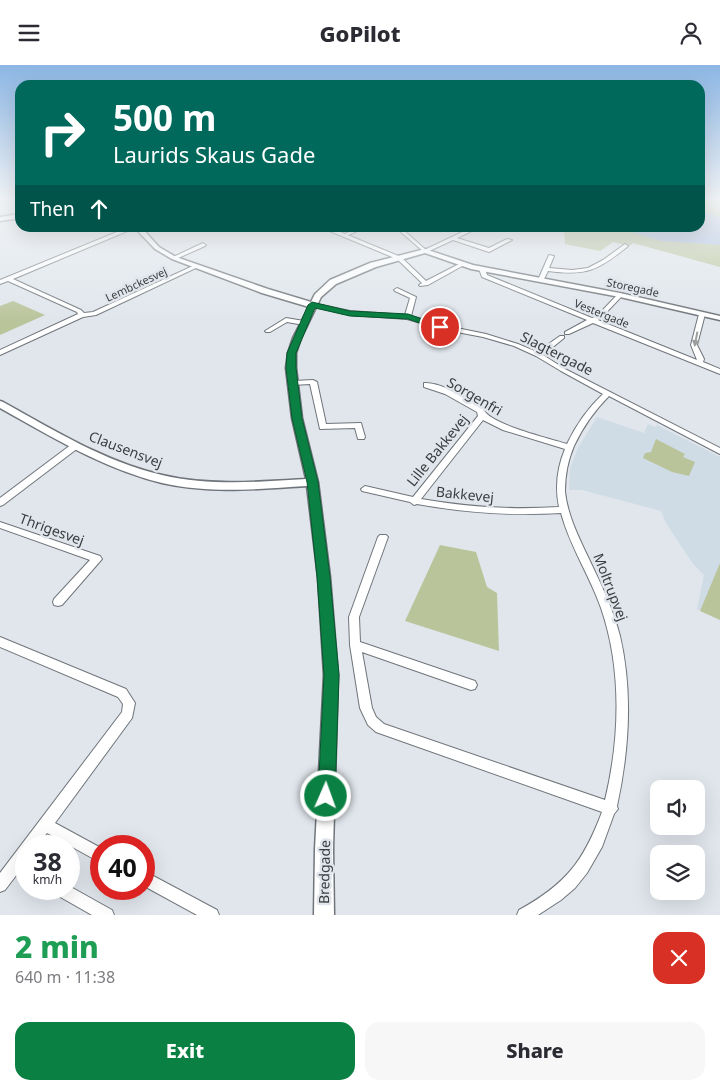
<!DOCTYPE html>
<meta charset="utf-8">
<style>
:root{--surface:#fff;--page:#f7f7f7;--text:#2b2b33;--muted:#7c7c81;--accent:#0b8043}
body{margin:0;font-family:"Noto Sans",sans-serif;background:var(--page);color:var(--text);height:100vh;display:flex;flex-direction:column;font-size:19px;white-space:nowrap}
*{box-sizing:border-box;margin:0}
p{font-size:16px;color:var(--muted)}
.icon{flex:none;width:28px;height:28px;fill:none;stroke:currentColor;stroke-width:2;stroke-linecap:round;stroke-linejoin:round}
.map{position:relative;height:850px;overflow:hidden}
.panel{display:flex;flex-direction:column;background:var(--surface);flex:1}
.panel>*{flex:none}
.guide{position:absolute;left:15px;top:15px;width:690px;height:152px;border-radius:15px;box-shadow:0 5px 20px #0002;background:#00695c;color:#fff;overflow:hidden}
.buttons{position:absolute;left:650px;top:715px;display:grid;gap:10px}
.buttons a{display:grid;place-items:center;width:55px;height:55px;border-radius:10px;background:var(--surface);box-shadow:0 5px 20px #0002;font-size:25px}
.speed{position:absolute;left:15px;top:770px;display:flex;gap:10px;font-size:25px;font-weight:700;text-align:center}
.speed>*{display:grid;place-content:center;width:65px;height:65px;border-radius:50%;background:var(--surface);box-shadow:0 5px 20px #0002;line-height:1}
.speed small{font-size:12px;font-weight:400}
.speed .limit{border:8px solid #d22;background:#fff;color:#111}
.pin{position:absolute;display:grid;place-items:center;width:42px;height:42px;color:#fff;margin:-21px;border:2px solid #fff;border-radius:50%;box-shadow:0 1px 5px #0007}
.me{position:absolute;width:55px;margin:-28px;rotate:2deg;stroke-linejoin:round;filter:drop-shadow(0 0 4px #0008)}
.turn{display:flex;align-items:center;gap:18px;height:105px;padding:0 15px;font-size:22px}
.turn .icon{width:65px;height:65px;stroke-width:2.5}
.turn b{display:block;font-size:35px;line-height:42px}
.then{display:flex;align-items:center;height:48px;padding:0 15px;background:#0003;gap:10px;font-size:19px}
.round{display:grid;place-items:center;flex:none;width:52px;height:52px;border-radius:15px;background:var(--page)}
.overview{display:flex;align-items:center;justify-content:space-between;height:85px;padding:0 15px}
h1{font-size:30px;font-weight:800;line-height:38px;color:#1e9e55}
.cta{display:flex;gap:10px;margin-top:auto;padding:10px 15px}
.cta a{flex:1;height:58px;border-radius:15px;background:var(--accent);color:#fff;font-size:20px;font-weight:800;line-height:58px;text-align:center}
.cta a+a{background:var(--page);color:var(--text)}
header{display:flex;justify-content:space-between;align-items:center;height:65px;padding:0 15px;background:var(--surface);font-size:22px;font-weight:800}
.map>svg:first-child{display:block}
.built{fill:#cfdce6}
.green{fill:#bac49b}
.water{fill:#a3b9df}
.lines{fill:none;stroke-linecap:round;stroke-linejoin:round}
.pedestrian-casing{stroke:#6f757a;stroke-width:2}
.minor-casing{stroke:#6f757a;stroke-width:2}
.tertiary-casing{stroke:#6f757a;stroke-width:3}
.pedestrian{fill:#fff;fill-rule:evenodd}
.minor{fill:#fff;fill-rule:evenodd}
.tertiary{fill:#fff;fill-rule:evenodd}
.oneway{fill:#9d9e9f}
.route{fill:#0b8043;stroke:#07532c}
.labels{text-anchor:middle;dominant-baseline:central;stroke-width:5;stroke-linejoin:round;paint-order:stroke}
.far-street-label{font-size:11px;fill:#3b3d3f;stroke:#e0e6ec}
.street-label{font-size:14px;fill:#3b3d3f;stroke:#e0e6ec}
</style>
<header><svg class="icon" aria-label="menu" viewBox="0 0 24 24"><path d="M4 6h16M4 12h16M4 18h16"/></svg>GoPilot<svg class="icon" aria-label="person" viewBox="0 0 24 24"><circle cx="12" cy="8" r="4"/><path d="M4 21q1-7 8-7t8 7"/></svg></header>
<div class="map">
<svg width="720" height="850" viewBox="0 0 720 850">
<rect width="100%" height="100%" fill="#e0e6ec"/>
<path class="built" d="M597,352L644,368L648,359L655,362L657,360L720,392V554L697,544L704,510L693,499L666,458L661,446L582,425H569L570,403L578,383Z"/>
<g class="green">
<path d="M700,136H720V202L633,178L629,181L613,177L600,186L565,179L564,164L546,163L700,162Z"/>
<path d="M13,236L45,250L0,270V241Z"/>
<path d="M656,374L685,389L683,392L695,397L689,411L672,407L643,393L645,388L651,387Z"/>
<path d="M440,480L476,487L487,522L497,528L499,586L405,556Z"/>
<path d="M720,498V555L700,546Z"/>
</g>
<path class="water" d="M700,145L720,152V180L661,176L619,163L700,162Z"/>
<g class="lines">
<defs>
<g id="pedestrian">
<path d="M359,162H366L346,171L343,170Z"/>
<path d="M400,162L426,185V187H424L395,162Z"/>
</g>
<g id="minor">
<path d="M129,162H137L13,214L81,245L84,248L93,247L195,200L200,201L96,250L83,252L0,290V285L78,249L77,247L8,216L0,219V215Z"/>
<path d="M320,162H328L401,192L426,216L459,199L464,200L428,220L420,221L419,220L422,218L397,194Z"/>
<path d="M473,162H480L457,173L489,183L507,174L512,175L489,187L453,175L427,187L422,186Z"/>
<path d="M203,178L206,180L205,181L176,194L171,193Z"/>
<path d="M625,179L628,181L627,182C597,206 586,211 548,206L543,216L538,215L549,190L554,191L549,203L572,205L588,203L603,195Z"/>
<path d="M482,202L485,204L487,210L592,253L597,251L618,229H622V231L601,253L598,255L697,295L691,280L699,249L704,248L705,249L697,280L704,294L703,297L720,304V309L593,258L569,269H565V267L587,255L482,212L479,204Z"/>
<path d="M397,223L416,232L411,251L442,260L486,269L518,279L537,287L560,271H564V273L543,290L565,304L720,383V389L609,331C594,346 583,362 574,381C568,395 565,410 565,426C567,449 579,473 589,494C601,519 613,544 620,571C633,627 629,686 617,741L618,744L614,749L602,782L587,808L575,823L561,835L538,850H517L519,845C566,819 583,797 602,747L376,667L368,660L360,643L350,580L349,552L378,472L380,470H386L388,472L359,552L360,577L475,616L477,620L475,624L471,625L362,587L372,643L376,652L384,659L605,735C620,673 622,604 601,543C590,511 570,482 561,448C510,451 467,448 417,439L414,440L410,437L362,426L361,424L365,421L413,432L478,351L477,347L445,329L424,322V318C443,317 467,335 483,344C491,360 548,373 567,379C576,360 588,343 603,329L561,306L536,291L514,281L483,272L441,264L407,254L350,250L309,240L312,238L350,246L405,250L410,233L395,226L394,225ZM483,355L503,365L565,384C557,403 555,422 559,442C512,445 468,442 421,434Z"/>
<path d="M286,253L304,256L307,258L304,260L287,257L270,267H266L265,266Z"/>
<path d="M313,315L317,317L326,359L361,358L365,372L364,374H358L355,363L320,364L310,319L293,320L289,318L293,316Z"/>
<path d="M75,378L78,379L79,381L78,383L3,440L0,441V433L72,379Z"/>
<path d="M0,457L100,491L102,494L62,540L58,541L54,540L53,537L54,534L90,495L0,463Z"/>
<path d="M0,572L126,624L135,638L132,653L55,758L101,783V798L47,768L37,781H26V812L18,808L5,825L0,827V808L122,647L123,639L118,632L0,582Z"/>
<path d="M144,806L217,845L219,850H197L144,821Z"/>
<path d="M69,821L112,845L114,850H92L55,829L53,824H69Z"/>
</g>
<g id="tertiary">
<path d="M20,149V153L0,156V152Z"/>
<path d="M134,162H141L159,182L176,192L268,224L311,237L315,229L330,215L370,198L425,184L473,200L620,228L720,251V255L620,232L471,204L425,188L376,202L336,219L321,232L301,273L296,288V303L302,353L318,417L330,512L338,610L333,784L334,850H314L315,784L324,610L318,512L307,421C259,424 210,429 162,418C104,404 52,372 0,343V336L3,337C54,365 105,397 162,410C209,421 258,417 306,414L292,353L286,303L288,288L293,273L309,242L262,228L172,194L155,184Z"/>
</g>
</defs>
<use href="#pedestrian" class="pedestrian-casing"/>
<use href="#minor" class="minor-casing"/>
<use href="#tertiary" class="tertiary-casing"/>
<use href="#pedestrian" class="pedestrian"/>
<use href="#minor" class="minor"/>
<use href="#tertiary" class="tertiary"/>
</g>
<defs><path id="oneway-solid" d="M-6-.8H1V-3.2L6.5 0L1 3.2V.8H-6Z" transform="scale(1.25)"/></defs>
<use class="oneway" href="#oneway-solid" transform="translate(696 274) rotate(101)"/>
<linearGradient id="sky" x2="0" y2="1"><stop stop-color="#8cb6e4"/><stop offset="0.53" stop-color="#f1f4f6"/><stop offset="1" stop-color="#f1f4f6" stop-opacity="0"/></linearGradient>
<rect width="720" height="255" fill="url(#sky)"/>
<path class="route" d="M312,237L350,246L408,249L445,262L440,265L408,254L350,251L315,243L296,288V303L302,353L318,417L330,512L339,610L335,731L333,737L326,739L320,737L318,731L324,610L317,512L307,417L292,353L286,303L287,288L308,240Z"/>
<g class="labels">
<g class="far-street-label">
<text transform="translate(136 219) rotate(-25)">Lembckesvej</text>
<text transform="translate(633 222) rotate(12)">Storegade</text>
<text transform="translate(602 248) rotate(22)">Vestergade</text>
</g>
<g class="street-label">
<text transform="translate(557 288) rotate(27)">Slagtergade</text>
<text transform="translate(475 331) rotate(30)">Sorgenfri</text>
<text transform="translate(126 384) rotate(21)">Clausensvej</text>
<text transform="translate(437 385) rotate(-51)">Lille Bakkevej</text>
<text transform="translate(465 429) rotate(6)">Bakkevej</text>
<text transform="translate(52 464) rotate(20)">Thrigesvej</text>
<text transform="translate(611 522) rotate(69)">Moltrupvej</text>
<text transform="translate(324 807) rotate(-89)">Bredgade</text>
</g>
</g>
</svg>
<div class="buttons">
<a><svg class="icon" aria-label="sound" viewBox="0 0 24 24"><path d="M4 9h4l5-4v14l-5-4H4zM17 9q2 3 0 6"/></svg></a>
<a><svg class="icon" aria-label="layers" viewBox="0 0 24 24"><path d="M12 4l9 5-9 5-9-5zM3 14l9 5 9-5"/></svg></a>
</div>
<div class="speed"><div>38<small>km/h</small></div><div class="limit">40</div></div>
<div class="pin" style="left:440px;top:262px;background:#d93025"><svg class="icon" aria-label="arrive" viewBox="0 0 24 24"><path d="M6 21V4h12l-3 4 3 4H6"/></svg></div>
<svg class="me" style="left:326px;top:731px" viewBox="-20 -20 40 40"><circle r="17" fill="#0b8043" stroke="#fff" stroke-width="3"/><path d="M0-11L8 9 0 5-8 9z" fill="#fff"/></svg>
<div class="guide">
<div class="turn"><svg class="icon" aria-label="right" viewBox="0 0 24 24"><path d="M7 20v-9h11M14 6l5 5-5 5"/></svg><div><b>500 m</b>Laurids Skaus Gade</div></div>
<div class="then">Then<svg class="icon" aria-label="ahead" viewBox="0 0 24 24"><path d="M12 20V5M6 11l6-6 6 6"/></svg></div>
</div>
</div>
<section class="panel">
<div class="overview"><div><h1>2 min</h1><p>640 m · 11:38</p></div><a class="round" style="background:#d93025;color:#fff"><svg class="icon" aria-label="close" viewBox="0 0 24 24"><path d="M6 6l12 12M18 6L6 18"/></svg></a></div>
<div class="cta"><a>Exit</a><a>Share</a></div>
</section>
